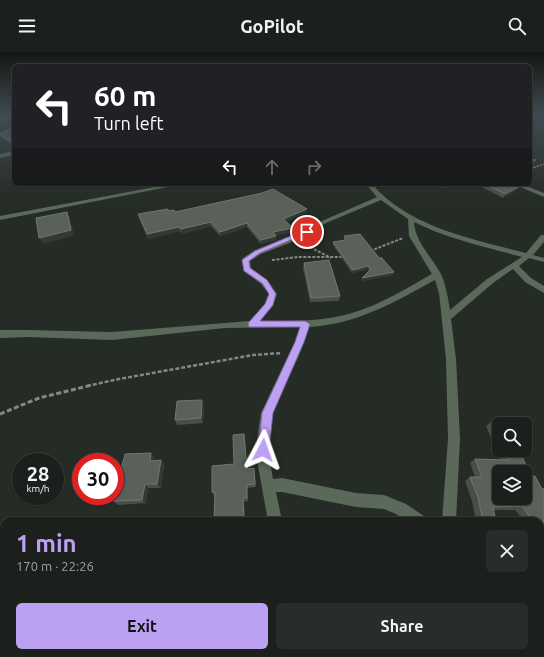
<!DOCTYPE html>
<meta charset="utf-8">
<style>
:root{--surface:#1c201c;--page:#292d29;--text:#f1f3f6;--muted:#a0a3a3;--line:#3a3e3b;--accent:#bca0f2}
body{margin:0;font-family:Ubuntu,sans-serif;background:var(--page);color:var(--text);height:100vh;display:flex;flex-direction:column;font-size:15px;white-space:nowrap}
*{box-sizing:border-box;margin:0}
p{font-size:13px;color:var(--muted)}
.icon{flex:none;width:22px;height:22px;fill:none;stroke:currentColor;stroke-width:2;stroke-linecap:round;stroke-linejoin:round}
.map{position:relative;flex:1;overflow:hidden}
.drawer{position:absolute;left:0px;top:465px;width:544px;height:140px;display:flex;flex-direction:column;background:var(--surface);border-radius:12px 12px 0 0;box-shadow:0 1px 3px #0004,0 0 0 1px var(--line)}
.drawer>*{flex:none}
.banner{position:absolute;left:12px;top:12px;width:520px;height:122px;border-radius:6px;box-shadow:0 1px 3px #0004,0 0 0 1px var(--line);background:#202124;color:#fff;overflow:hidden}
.fabs{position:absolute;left:492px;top:365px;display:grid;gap:8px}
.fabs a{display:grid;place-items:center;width:40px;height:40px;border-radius:6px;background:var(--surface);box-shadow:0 1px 3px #0004,0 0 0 1px var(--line);font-size:20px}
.speed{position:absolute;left:12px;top:401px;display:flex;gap:8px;font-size:20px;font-weight:700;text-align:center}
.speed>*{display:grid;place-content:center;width:52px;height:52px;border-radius:50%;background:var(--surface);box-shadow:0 1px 3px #0004,0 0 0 1px var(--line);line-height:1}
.speed small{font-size:10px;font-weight:400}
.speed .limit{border:6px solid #d22;background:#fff;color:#111}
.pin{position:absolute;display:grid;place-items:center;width:34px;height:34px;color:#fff;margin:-17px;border:2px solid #fff;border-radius:50%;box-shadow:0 1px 4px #0007}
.me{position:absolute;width:44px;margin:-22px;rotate:4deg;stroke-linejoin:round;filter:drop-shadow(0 0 3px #0008)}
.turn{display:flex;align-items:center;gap:14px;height:84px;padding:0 16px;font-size:18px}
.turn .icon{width:52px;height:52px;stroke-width:2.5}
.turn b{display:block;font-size:28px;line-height:34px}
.lanes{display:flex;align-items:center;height:38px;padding:0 16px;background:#0003;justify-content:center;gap:20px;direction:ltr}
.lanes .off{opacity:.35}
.round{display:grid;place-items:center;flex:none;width:42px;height:42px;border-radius:6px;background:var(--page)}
.overview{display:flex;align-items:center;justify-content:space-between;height:68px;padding:0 16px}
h1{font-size:24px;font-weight:700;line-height:30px;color:var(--accent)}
.button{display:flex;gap:8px;margin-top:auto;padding:8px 16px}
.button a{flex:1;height:46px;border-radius:6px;background:var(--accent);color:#111;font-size:16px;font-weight:700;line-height:46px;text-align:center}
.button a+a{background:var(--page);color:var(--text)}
header{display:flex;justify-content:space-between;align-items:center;height:52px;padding:0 16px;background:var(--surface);font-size:18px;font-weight:700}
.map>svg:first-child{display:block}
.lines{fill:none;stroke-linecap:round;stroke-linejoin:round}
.path-far3{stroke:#838983;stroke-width:1.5;stroke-dasharray:2.5 1;stroke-linecap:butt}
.path-far2{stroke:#838983;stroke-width:2;stroke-dasharray:3 1.5;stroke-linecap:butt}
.path-far1{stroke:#838983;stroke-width:2.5;stroke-dasharray:4 2;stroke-linecap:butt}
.path{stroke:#838983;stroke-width:3;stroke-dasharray:5 2.5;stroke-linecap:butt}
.street{fill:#5a695a;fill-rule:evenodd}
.wall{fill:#484f48}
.shaded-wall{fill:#333933}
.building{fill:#5a605a;stroke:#707770;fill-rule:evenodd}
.route{fill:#bca0f2;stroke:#7a689d}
</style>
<header><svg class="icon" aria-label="menu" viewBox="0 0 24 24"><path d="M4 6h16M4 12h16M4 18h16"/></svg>GoPilot<svg class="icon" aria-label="search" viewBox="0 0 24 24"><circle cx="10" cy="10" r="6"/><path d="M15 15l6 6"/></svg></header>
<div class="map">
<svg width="544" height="605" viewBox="0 0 544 605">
<rect width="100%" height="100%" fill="#252b25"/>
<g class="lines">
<path class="path-far3" d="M530,117L544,112"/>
<g class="path-far2">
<path d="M306,193L331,206"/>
<path d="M370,199L403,186"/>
<path d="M272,208L298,205H344"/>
</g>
<path class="path-far1" d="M87,334L119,327L253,303L282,301"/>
<path class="path" d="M0,362L39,346L92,333"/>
<g class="street">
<path d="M14,99V103L0,106V102Z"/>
<path d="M171,132H183L0,168V164Z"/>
<path d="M366,132H372C410,176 473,187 526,201L541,183H544V190L533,203L544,206V210L529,206L519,214L531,226L544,234V241L525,230L513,217L493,231L451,267L456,307L460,387L456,469H442L448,387L446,307L439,241L435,228C393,251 357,272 309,275C301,305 284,331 273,360C266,381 269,406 273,427L282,426L356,441L384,443L406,452L424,464L426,469H407L396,462L384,457L356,455L282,440H276L282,469H268L257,408V387L261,361L295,290L300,275L225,276L112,288L28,285L0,286V278H28L112,280L250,269L265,252L269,242L261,232L244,219L242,208L243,206L255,198L294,183L322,169L377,145ZM381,148L408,167L409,184L432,222C407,236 380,253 352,261C323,270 291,269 260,269L272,255L277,242L267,228L251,216L250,209L261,202L300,187L326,171ZM414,170C448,187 486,195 522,205L487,227L450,258C448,246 446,233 441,222C432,205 415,190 414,170Z"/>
<path d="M513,132H521L544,141V145Z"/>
<path d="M194,601H212L210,605H192Z"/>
<rect x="449" y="601" width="18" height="4"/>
</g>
</g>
<g class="wall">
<path d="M14,64V73L6,68L4,65Z"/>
<path d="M14,76L13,93L0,85V81Z"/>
<path d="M438,132H459L445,136Z"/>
<path d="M476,132H520L519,136L503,146Z"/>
<path d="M168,159L175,160L306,161L286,169L293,176V180L276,183V188L261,192L247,175L220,184L211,174L182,182L180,179L148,187L138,162Z"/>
<path d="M344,184L380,207L394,220L393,223L361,229L369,219L368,217L352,221L333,193V190L344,188Z"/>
<path d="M304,211L340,244L339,249L310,250L303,216Z"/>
<path d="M204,353L203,371L177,373L175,368Z"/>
<path d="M491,370L499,372V398H519L531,424L542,437H544V524H540V469H524L515,458H493L496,469H476L472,449L465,429L470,425H475L470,411L475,407L500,408L486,374Z"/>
<path d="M244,382L248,417L254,416L256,435L247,436L248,449L244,450L245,469H214L215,444H214L212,440L234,412Z"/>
<path d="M151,401L154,406V408H161L164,412L161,436H148L146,451L118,453L113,449Z"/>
</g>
<g class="shaded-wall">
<path d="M14,89V93H13L11,90Z"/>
<path d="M536,108L534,112L530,113V111Z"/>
<path d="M447,132H459L445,136Z"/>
<path d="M522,133L519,136L503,146L505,142Z"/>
<path d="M307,157L306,161L283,171V167Z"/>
<path d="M67,160L70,166L74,184L43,192L39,186Z"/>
<path d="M211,170V174L182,182L181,177Z"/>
<path d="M247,171V175L220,184V180Z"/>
<path d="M179,175L180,179L148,187L147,182Z"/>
<path d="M293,176V180L273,184V180Z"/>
<path d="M276,184V188L261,192V188Z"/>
<path d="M368,214V217L352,221L353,218Z"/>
<path d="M394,220L393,223L361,229L362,226Z"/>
<path d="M202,348L204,353L203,371L201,366Z"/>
<path d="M151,401L154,406L153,413L150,409Z"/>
<path d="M161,408L164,412L161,436L157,432Z"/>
<path d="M145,432L148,436L146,451L142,448Z"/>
<path d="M243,446L244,450L245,469H244Z"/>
<path d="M19,601H27L26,605H17Z"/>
</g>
<g class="building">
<path d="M7,64H14V70L4,65Z"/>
<path d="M14,76V89L11,90L0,83V81Z"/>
<path d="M530,106L536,108L530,111Z"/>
<path d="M485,132H520L522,133L505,142Z"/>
<path d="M273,137L307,157L283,167L293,176L273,180L276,184L261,188L247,171L220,180L211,170L181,177L179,175L147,182L138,162L168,157V159L174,158L175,160L262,141Z"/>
<path d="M67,160L71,178L39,186L36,166Z"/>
<path d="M360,182L380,207L381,205L394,220L362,226L371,217L368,214L353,218L333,190L346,188L344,184Z"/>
<path d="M329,208L340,244L311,246L304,211Z"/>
<path d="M202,348L201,366L175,368L177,349Z"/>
<path d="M491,370H506L507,372H499V387Z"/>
<path d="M244,382L247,417L254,416L255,432L247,433V446H243L244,469H214L215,440H212V414L234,412L233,383Z"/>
<path d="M504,398H519L531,424H535L542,437H544V483L540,478V469H533L522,454L493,455L496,469H483L478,445L470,425H482L475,407L508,408ZM499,420H525V446H499Z"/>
<path d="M151,401L150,409L161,408L157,432H145L142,448L113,449L125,402Z"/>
<path d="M544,485V523H540V486Z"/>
<path d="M0,547H4V601H19L17,605H0Z"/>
<rect x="258" y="601" width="26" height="4"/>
</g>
<linearGradient id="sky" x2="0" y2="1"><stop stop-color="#141814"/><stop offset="0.43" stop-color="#404a51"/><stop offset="1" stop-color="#404a51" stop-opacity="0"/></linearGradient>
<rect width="544" height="149" fill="url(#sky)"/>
<path class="route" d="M305,178L310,180L260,201L249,209L250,216L267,228L276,242L273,253L260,269H305L310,272L304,290L273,361L269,398L267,401L263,403L259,401L258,398L262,361L295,290L300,275H249L248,272L249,270L265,252L269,242L262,231L244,219L242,208L255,199Z"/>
</svg>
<div class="fabs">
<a><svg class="icon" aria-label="search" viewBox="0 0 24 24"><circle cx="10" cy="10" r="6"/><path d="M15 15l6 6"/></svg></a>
<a><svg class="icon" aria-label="layers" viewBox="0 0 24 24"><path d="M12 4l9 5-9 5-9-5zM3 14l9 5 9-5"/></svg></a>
</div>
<div class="speed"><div>28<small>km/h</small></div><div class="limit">30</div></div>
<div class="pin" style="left:307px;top:180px;background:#d93025"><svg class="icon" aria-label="arrive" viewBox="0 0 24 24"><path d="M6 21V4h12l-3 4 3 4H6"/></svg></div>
<svg class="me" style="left:263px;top:398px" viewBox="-20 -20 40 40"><path d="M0-17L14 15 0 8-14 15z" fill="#bca0f2" stroke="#fff" stroke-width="4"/></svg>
<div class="banner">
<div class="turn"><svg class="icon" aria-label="left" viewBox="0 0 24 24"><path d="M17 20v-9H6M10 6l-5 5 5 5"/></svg><div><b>60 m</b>Turn left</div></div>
<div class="lanes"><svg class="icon" aria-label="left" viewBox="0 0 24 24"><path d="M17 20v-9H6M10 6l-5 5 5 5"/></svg><svg class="icon off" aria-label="ahead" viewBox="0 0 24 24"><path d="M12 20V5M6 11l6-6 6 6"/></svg><svg class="icon off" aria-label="right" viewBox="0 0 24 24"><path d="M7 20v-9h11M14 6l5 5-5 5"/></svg></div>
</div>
<section class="drawer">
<div class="overview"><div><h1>1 min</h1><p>170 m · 22:26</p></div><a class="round"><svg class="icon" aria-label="close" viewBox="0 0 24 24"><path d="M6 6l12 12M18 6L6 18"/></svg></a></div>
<div class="button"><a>Exit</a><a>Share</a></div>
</section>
</div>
